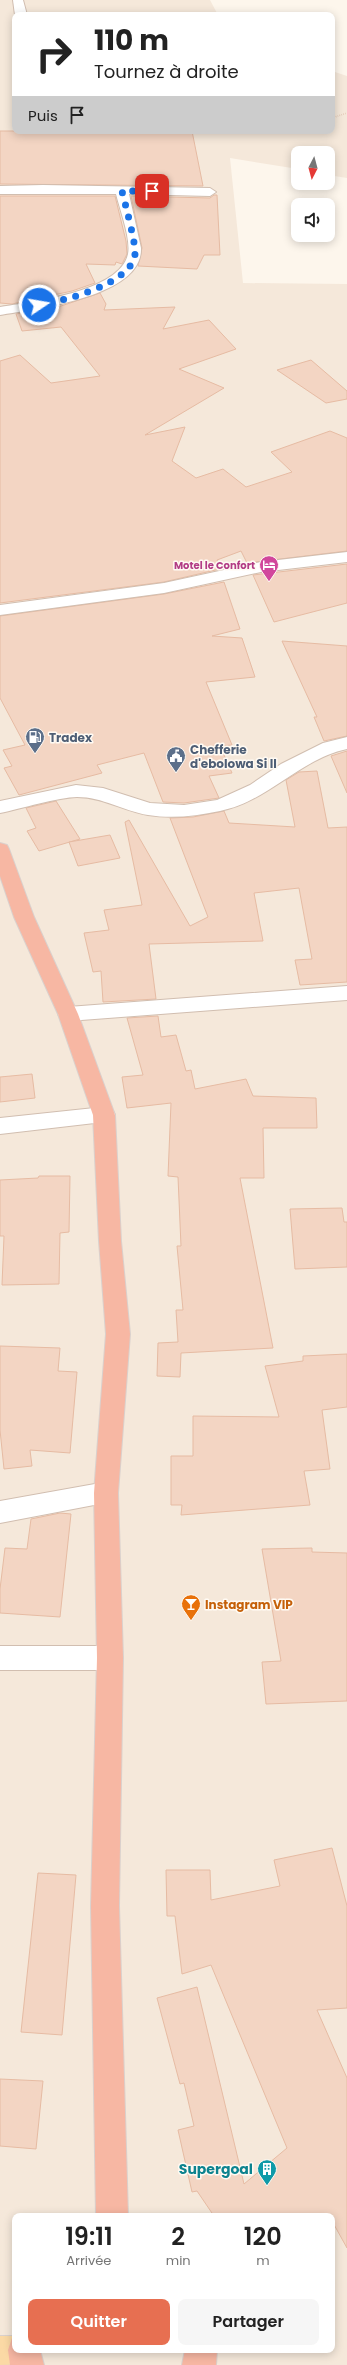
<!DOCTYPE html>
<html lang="fr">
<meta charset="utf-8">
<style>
:root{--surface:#fff;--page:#f6f6f6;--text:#222;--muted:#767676;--accent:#e76f51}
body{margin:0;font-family:Poppins,sans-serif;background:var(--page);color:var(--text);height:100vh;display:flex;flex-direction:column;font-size:15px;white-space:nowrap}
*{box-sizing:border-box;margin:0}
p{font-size:13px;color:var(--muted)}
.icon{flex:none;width:22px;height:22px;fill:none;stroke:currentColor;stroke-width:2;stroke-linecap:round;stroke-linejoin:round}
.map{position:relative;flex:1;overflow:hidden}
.details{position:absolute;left:12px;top:2213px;width:323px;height:140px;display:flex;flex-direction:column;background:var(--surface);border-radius:8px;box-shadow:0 2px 10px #0003}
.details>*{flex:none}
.guide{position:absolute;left:12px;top:12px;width:323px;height:122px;border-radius:8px;box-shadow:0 2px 10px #0003;background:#fff;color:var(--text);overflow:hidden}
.needle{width:26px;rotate:186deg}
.fabs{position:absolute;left:291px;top:146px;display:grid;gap:8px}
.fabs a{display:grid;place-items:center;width:44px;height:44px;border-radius:8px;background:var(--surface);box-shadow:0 2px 10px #0003;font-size:20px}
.pin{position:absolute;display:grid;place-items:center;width:34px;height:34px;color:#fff;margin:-17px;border-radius:8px;box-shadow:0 2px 6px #0006}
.me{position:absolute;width:44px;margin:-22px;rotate:78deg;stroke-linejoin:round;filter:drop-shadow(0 0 3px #0008)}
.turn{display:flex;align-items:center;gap:14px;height:84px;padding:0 16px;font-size:18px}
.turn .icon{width:52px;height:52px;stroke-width:2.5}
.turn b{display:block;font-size:28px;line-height:34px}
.then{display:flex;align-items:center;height:38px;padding:0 16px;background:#0003;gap:8px;font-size:15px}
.eta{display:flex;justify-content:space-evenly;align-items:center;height:68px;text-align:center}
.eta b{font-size:24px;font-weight:600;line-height:28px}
.primary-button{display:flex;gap:8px;margin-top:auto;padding:8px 16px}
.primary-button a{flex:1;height:46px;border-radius:8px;background:var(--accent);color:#fff;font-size:16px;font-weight:600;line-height:46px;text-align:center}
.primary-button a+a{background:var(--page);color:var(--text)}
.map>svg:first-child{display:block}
.residential{fill:#f5e8da;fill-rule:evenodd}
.building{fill:#f3d5c3;stroke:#e6bba3}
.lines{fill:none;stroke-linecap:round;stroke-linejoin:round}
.minor-casing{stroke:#d1beb0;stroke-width:2}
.major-casing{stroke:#dad1cd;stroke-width:2}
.highway-casing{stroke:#dad1cd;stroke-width:2}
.path{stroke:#d9b8a5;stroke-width:1.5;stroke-dasharray:0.5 1.5;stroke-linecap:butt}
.minor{fill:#fff;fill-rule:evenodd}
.major{fill:#fbd9a5;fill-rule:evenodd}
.highway{fill:#f7b7a3;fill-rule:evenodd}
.route{stroke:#1a73e8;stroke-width:7;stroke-dasharray:0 12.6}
.labels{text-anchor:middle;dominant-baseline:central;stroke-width:3;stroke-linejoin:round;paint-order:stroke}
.far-hotel-label{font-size:10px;font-weight:bold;fill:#b23c85;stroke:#fffaf3;text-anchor:end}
.service-label{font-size:12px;font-weight:bold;fill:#4e5e75;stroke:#fffaf3;text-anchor:start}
.food-label{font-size:12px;font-weight:bold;fill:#c56008;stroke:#fffaf3;text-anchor:start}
.near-culture-label{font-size:14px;font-weight:bold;fill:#0d838f;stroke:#fffaf3;text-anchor:end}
</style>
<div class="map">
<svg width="347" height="2365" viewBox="0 0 347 2365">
<rect width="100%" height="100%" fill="#fdf6ec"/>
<path class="residential" d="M0,0H210L218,15H15V131H332V71L347,76V178L328,175V153H298V169L230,158L243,283L347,284V2365H0ZM15,2216H332V2350H15Z"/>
<g class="building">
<path d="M0,131H192L203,186L0,184Z"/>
<path d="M214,195H217L220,255H204L197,269L138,266L142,248L131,196L210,198Z"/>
<path d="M0,196H115L126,241L127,254L122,264L116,262L115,265L86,264L95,283L72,291L12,304L0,303Z"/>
<path d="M100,293L106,304L104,310L175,307L163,329L209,320L236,349L179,369L224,388L145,435L185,427L172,461L196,478L223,469L246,487L292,472L271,452L330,431L347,438V551L247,563L241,551L217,560L220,569L164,582L0,603V361L20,355L51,383L100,376L61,327L22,331L16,314L61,306Z"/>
<path d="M311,360L347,391V399L326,403L277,370Z"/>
<path d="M347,564V603L274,622L253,575Z"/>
<path d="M224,582L240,629L212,636L242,638L255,677L206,682L232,745L220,746L232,773L209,776L219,798L184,803L163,802L144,753L97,765L102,773L19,795L4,768L12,766L3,750L25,745L0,698V616L164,594Z"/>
<path d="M282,641L347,646V736L324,741L314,717H317Z"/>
<path d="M347,751V793L331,756Z"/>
<path d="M317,771L328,828L347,827V982L300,985L295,960L312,959L299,888L254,893L263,941L149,944L156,999L103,1002L101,971L93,972L84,933L109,930L104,910L142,905L125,822L129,820L190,926L208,917L170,818L193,817L224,811L229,823L295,827L286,780L299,772Z"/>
<path d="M56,801L80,839L39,851L27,831L36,828L26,808Z"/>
<path d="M110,835L120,858L78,866L69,842Z"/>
<path d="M158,1016L161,1037L176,1035L186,1071L191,1070L195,1089L246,1079L253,1096L316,1098L317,1128H263L264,1178H240L273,1348L181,1353L180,1377L157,1376L158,1343L178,1342L176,1310H183L177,1246H181L178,1177L168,1176L171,1103L127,1108L122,1077L143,1075L127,1018Z"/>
<path d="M32,1074L35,1098L0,1102V1077Z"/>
<path d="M39,1176H70L69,1232L60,1233L59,1284L2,1285L4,1236H0V1180L38,1178Z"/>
<path d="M342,1208L344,1222H347V1267L295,1269L290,1209Z"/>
<path d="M0,1346L60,1348L58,1371L77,1372L70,1453L30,1450L32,1466L4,1469L0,1430Z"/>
<path d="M347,1354V1407L322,1410L330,1469L304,1471L310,1505L181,1515L182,1505H171V1456H193V1416L279,1417L265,1366L303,1361V1356Z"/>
<path d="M60,1513L71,1514L60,1617L0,1613V1589L5,1548L27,1549L31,1519Z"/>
<path d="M312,1548V1552L347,1553V1701L266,1704L262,1662L281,1661L262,1549Z"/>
<path d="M332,1848L347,1906V2008L317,2010L347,2078V2248L332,2221V2216H214L197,2191L192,2192L178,2130L194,2126L184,2083L180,2084L157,1998L197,1987L244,2184L287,2148L211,1965L182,1974L175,1916H167L166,1870H210L211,1900L280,1886L274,1860Z"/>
<path d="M38,1873L76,1875L62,2035L21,2032Z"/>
<path d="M0,2079L43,2081L36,2149L0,2146Z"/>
</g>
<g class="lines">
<defs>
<g id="minor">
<path d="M13,0H23L27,15H15Z"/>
<path d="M43,185L210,188L216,192L210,196L129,194L141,248C143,297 35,309 0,315V307C31,302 120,292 128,254C131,239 120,210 116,194H0V186Z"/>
<path d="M347,552V562L261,572L164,593L0,615V605L164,583L261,562Z"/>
<path d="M347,737V749C300,759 267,802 220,811C196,816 172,819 148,815C123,811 103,797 77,797C59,797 20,809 0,813V801L76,785L103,788L150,803L184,805L217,800L250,785L281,764L323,743Z"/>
<path d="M347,986V1000L68,1021L61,1019L58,1014L61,1009L68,1007Z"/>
<path d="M104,1107L112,1109L115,1115L112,1121L0,1134V1118Z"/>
<path d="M106,1482L115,1485L118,1493L115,1501L0,1523V1501Z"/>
<path d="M0,1646H110L119,1649L123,1658L119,1667L110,1670H0Z"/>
</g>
<path id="major" d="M0,2336H15V2350H40L36,2364L0,2365Z"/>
<g id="highway">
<path d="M0,843L7,845L9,849L34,917L78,1014L115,1115L121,1241L130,1334L118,1493L123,1658L119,1906L128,2216H96L91,1906L97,1658L94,1493L106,1334L99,1241L93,1115L58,1014L14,917L0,876Z"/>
<path d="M15,2337V2350H40L44,2365H10L8,2350L12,2338Z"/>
<path d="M185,2350H217L216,2365H182Z"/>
</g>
</defs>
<use href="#minor" class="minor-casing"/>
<use href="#major" class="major-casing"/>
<use href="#highway" class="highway-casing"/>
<path class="path" d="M332,118L347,113"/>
<use href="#minor" class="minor"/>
<use href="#major" class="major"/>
<use href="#highway" class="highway"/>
</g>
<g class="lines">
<path class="route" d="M39,305C63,301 132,284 135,254C136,243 125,204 122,191H152"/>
</g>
<defs>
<symbol id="hotel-pin" viewBox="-11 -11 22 30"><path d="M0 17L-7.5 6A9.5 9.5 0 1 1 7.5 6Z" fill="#d1479c" stroke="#fffaf3"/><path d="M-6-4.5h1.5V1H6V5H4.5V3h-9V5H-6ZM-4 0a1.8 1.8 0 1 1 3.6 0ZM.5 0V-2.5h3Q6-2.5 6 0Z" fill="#fff"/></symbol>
<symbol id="fuel-pin" viewBox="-11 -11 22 30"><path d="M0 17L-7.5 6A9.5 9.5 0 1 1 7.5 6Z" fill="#5c6f8a" stroke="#fffaf3"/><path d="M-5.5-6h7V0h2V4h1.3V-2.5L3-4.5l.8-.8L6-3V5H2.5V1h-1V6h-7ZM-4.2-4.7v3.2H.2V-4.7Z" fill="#fff"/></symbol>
<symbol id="civic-pin" viewBox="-11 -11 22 30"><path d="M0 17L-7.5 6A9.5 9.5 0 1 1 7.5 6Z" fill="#5c6f8a" stroke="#fffaf3"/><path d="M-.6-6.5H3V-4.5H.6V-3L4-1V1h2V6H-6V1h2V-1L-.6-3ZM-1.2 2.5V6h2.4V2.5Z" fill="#fff"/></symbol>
<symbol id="bar-pin" viewBox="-11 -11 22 30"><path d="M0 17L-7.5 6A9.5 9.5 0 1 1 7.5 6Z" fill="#e8710a" stroke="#fffaf3"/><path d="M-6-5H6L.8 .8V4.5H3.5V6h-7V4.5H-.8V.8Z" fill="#fff"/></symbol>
<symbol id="building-pin" viewBox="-11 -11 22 30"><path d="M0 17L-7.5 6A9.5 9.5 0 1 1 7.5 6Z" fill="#0f9aa8" stroke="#fffaf3"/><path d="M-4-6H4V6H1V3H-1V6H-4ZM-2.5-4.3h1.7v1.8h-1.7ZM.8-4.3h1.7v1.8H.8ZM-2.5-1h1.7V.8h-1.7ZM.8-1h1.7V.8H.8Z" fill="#fff"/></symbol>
</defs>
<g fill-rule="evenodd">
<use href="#hotel-pin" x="258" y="554" width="22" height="30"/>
<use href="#fuel-pin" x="24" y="726" width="22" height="30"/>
<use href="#civic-pin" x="165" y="745" width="22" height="30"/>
<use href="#bar-pin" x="180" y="1593" width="22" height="30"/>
<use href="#building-pin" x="256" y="2158" width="22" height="30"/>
</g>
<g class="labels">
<g class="far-hotel-label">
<text x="255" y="565">Motel le Confort</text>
</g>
<g class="service-label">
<text x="49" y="737">Tradex</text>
<text x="190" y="749">Chefferie<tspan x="190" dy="14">d'ebolowa Si II</tspan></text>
</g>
<g class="food-label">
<text x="205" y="1604">Instagram VIP</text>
</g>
<g class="near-culture-label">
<text x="253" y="2169">Supergoal</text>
</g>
</g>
</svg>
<div class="fabs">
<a><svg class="needle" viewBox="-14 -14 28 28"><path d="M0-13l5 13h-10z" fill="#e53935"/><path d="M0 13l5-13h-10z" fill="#767676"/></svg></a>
<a><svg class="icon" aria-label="sound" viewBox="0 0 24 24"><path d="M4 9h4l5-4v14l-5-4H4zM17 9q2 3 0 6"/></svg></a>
</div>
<div class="pin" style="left:152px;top:191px;background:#d93025"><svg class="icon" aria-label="arrive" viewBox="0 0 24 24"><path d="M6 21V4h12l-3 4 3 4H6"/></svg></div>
<svg class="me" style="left:39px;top:305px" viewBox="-20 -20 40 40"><circle r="17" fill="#1a73e8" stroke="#fff" stroke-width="3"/><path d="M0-11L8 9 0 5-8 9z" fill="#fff"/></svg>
<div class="guide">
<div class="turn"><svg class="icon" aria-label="right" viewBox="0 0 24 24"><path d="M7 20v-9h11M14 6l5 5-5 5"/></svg><div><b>110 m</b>Tournez à droite</div></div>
<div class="then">Puis<svg class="icon" aria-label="arrive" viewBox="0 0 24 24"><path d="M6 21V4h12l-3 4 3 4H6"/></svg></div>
</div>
<section class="details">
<div class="eta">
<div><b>19:11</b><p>Arrivée</p></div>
<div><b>2</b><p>min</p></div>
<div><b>120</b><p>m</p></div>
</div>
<div class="primary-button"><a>Quitter</a><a>Partager</a></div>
</section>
</div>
